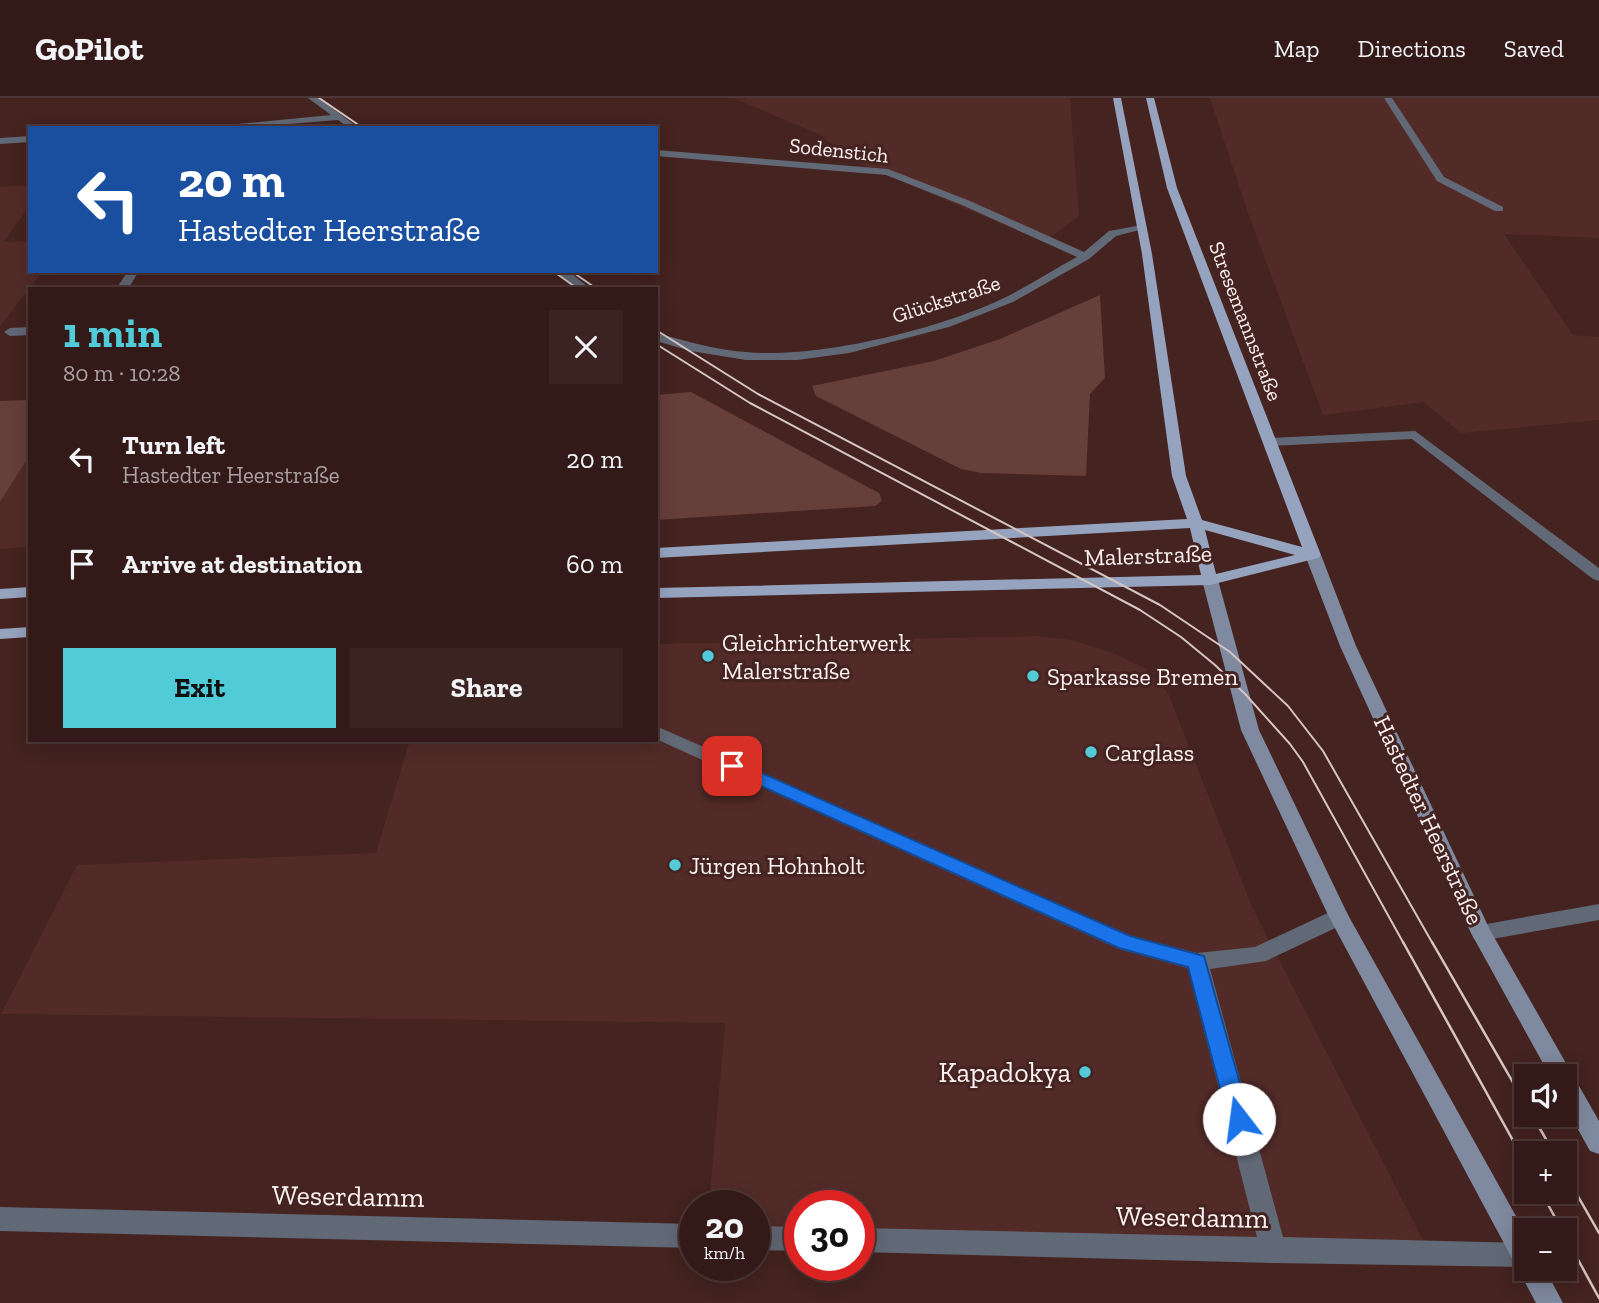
<!DOCTYPE html>
<meta charset="utf-8">
<style>
:root{--surface:#331a18;--page:#3b2321;--text:#f1f3f6;--muted:#a9a1a2;--line:#4e3837;--accent:#52cbd9}
body{margin:0;font-family:"Zilla Slab",serif;background:var(--page);color:var(--text);height:100vh;display:flex;flex-direction:column;font-size:26px;white-space:nowrap}
*{box-sizing:border-box;margin:0}
p{font-size:23px;color:var(--muted)}
.icon{flex:none;width:38px;height:38px;fill:none;stroke:currentColor;stroke-width:2;stroke-linecap:round;stroke-linejoin:round}
.map{position:relative;flex:1;overflow:hidden}
.details{position:absolute;left:28px;top:189px;width:630px;height:455px;display:flex;flex-direction:column;background:var(--surface);border-radius:0px;box-shadow:0 4px 18px #0003,0 0 0 2px var(--line)}
.details>*{flex:none}
.guide{position:absolute;left:28px;top:28px;width:630px;height:147px;border-radius:0px;box-shadow:0 4px 18px #0003,0 0 0 2px var(--line);background:#1a4fa0;color:#fff;overflow:hidden}
.buttons{position:absolute;left:1514px;top:966px;display:grid;gap:14px}
.buttons a{display:grid;place-items:center;width:63px;height:63px;border-radius:0px;background:var(--surface);box-shadow:0 4px 18px #0003,0 0 0 2px var(--line);font-size:35px}
.speed{position:absolute;left:679px;top:1092px;display:flex;gap:14px;font-size:35px;font-weight:700;text-align:center}
.speed>*{display:grid;place-content:center;width:91px;height:91px;border-radius:50%;background:var(--surface);box-shadow:0 4px 18px #0003,0 0 0 2px var(--line);line-height:1}
.speed small{font-size:18px;font-weight:400}
.speed .limit{border:10px solid #d22;background:#fff;color:#111}
.pin{position:absolute;display:grid;place-items:center;width:60px;height:60px;color:#fff;margin:-30px;border-radius:14px;box-shadow:0 4px 10px #0006}
.me{position:absolute;width:77px;margin:-38px;rotate:345deg;stroke-linejoin:round;filter:drop-shadow(0 0 5px #0008)}
.turn{display:flex;align-items:center;gap:24px;height:147px;padding:0 35px;font-size:32px}
.turn .icon{width:91px;height:91px;stroke-width:2.5}
.turn b{display:block;font-size:49px;line-height:60px}
.round{display:grid;place-items:center;flex:none;width:74px;height:74px;border-radius:0px;background:var(--page)}
.overview{display:flex;align-items:center;justify-content:space-between;height:119px;padding:0 35px}
h1{font-size:42px;font-weight:700;line-height:52px;color:var(--accent)}
.button{display:flex;gap:14px;margin-top:auto;padding:14px 35px}
.button a{flex:1;height:80px;border-radius:0px;background:var(--accent);color:#111;font-size:28px;font-weight:700;line-height:80px;text-align:center}
.button a+a{background:var(--page);color:var(--text)}
ul{padding:0;list-style:none}
li{display:flex;align-items:center;gap:21px;height:105px;padding:0 35px}
li div{flex:1}
li b{display:block;font-size:26px}
li em{font-style:normal}
header{display:flex;align-items:center;gap:42px;box-sizing:border-box;height:98px;padding:0 35px;background:var(--surface);border-bottom:2px solid var(--line)}
header strong{font-size:33px}
nav{display:flex;gap:38px;margin-inline-start:auto;font-size:24px}
.map>svg:first-child{display:block}
.built{fill:#522b28}
.green{fill:#663e3a}
.lines{fill:none;stroke-linecap:round;stroke-linejoin:round}
.minor{fill:#626976;fill-rule:evenodd}
.secondary{fill:#7f899f;fill-rule:evenodd}
.primary{fill:#96a3bf;fill-rule:evenodd}
.tram-far1{stroke:#d5c6c4;stroke-width:2}
.tram{stroke:#d5c6c4;stroke-width:2.5}
.route{fill:#1a73e8;stroke:#114b97;stroke-width:2}
.poi-dot{fill:#52cbd9;stroke:#442320;stroke-width:2.5}
.labels{text-anchor:middle;dominant-baseline:central;stroke-width:6;stroke-linejoin:round;paint-order:stroke}
.far-street-label{font-size:21px;fill:#fcf2f1;stroke:#442320}
.street-label{font-size:24px;fill:#fcf2f1;stroke:#442320}
.poi-label{font-size:24px;fill:#fcf2f1;stroke:#442320;text-anchor:start}
.near-poi-label{font-size:28px;fill:#fcf2f1;stroke:#442320;text-anchor:end}
.near-street-label{font-size:28px;fill:#fcf2f1;stroke:#442320}
</style>
<header>
<strong>GoPilot</strong>
<nav><a>Map</a><a>Directions</a><a>Saved</a></nav>
</header>
<div class="map">
<svg width="1599" height="1205" viewBox="0 0 1599 1205">
<rect width="100%" height="100%" fill="#442320"/>
<g class="built">
<path d="M734,0H1070L1079,118L1044,144L856,64L820,37Z"/>
<path d="M1210,0H1599V140L1504,136L1573,237L1599,239V322L1461,335L1424,304L1323,317L1247,112Z"/>
<path d="M30,87V108L3,144L30,143V173H43L0,228V89Z"/>
<path d="M30,357V449L0,451V404Z"/>
<path d="M1036,538L1072,542L1113,555L1144,570L1168,595L1252,809L1429,1154L859,1136V1108H800V1135L754,1133V1108H709L725,925L1,916L77,767L376,755L410,642H656V546Z"/>
</g>
<g class="green">
<path d="M1100,197L1105,280L1090,296L1086,378L981,375L961,371L816,298L812,288L934,263L1000,241Z"/>
<path d="M691,294L879,395L882,403L875,408L656,422V297Z"/>
<path d="M30,302V357L0,404V303Z"/>
</g>
<g class="lines">
<g class="minor">
<path d="M308,0H318L359,30H349L338,22L238,30H197L331,17Z"/>
<path d="M1384,0H1392L1444,79L1503,109V113H1495L1437,83Z"/>
<path d="M30,38V44L0,46V40Z"/>
<path d="M656,52L888,71L970,103L1084,154L1109,133L1142,127L1147,130L1116,138L1089,161L1013,204L949,229L849,255L797,262H746L691,253L656,243V235C686,243 715,252 746,254C818,261 941,231 1006,199C1030,187 1053,172 1077,159L962,107L886,77L656,58Z"/>
<path d="M128,173H139L128,191H116Z"/>
<path d="M555,173H568L591,191H577Z"/>
<path d="M30,229V237L10,238L4,234L10,230Z"/>
<path d="M1415,333L1599,470V483L1593,481L1412,341L1270,348L1263,344L1270,340Z"/>
<path d="M656,628L1131,838L1197,855L1255,849L1332,813L1339,811L1346,813L1349,819L1346,825L1266,863L1210,871L1283,1139L1524,1145L1526,1169L1274,1165L859,1154V1130L1257,1139L1188,870L1119,851L656,641Z"/>
<path d="M1599,806V822L1481,843L1474,841L1471,835L1474,829L1481,827Z"/>
<path d="M0,1109L695,1126V1150L0,1133Z"/>
<path d="M754,1128L800,1129V1153L754,1152Z"/>
</g>
<g class="secondary">
<path d="M1313,452L1321,457L1356,548L1490,832L1599,1023V1056L1590,1053L1564,1006V978H1550L1471,835L1340,548L1305,457Z"/>
<path d="M1210,477L1218,482L1259,632L1348,817L1526,1136V1171H1545L1563,1205H1536L1329,819L1241,632L1202,482Z"/>
</g>
<g class="primary">
<path d="M1113,0H1121L1152,156L1186,378L1202,422L1302,449L1167,90L1146,0H1154L1177,90L1321,457L1318,460L1210,487L656,500V490L1201,477L1190,430L656,460V450L1187,421L1172,378L1142,156ZM1205,432L1295,457L1216,476Z"/>
<path d="M30,489V499L0,501V491Z"/>
<path d="M30,529V539L0,541V531Z"/>
</g>
<g class="tram-far1">
<path d="M319,0L363,30"/>
<path d="M553,173L578,191"/>
<path d="M571,173L597,191"/>
<path d="M656,232L758,296L1160,507L1230,554L1288,608L1323,653L1433,846"/>
<path d="M656,246L750,305L1140,512L1181,539L1215,567L1246,597L1290,646L1303,664L1404,846"/>
</g>
<g class="tram">
<path d="M1403,844L1526,1066"/>
<path d="M1432,844L1526,1007"/>
<path d="M1532,1017L1554,1055"/>
<path d="M1564,1074L1599,1135"/>
<path d="M1541,1094L1562,1132"/>
<path d="M1564,1136L1599,1200"/>
</g>
</g>
<path class="route" d="M732,662L1130,838L1204,858L1250,1021L1246,1028L1239,1031L1231,1028L1228,1021L1188,869L1119,850L726,672L723,668Z"/>
<g class="poi-dot">
<circle cx="708" cy="558" r="7"/>
<circle cx="1033" cy="578" r="7"/>
<circle cx="1091" cy="654" r="7"/>
<circle cx="675" cy="767" r="7"/>
<circle cx="1085" cy="974" r="7"/>
</g>
<g class="labels">
<g class="far-street-label">
<text transform="translate(839 52) rotate(6)">Sodenstich</text>
<text transform="translate(946 201) rotate(-18)">Glückstraße</text>
<text transform="translate(1246 223) rotate(69)">Stresemannstraße</text>
</g>
<g class="street-label">
<text transform="translate(1148 457) rotate(-2)">Malerstraße</text>
<text transform="translate(1429 722) rotate(65)">Hastedter Heerstraße</text>
</g>
<g class="poi-label">
<text x="722" y="544">Gleichrichterwerk<tspan x="722" dy="28">Malerstraße</tspan></text>
<text x="1047" y="578">Sparkasse Bremen</text>
<text x="1105" y="654">Carglass</text>
<text x="689" y="767">Jürgen Hohnholt</text>
</g>
<g class="near-poi-label">
<text x="1071" y="974">Kapadokya</text>
</g>
<g class="near-street-label">
<text transform="translate(348 1098) rotate(1)">Weserdamm</text>
<text transform="translate(1192 1119) rotate(1)">Weserdamm</text>
</g>
</g>
</svg>
<div class="buttons">
<a><svg class="icon" aria-label="sound" viewBox="0 0 24 24"><path d="M4 9h4l5-4v14l-5-4H4zM17 9q2 3 0 6"/></svg></a>
<a>+</a>
<a>−</a>
</div>
<div class="speed"><div>20<small>km/h</small></div><div class="limit">30</div></div>
<div class="pin" style="left:732px;top:668px;background:#d93025"><svg class="icon" aria-label="arrive" viewBox="0 0 24 24"><path d="M6 21V4h12l-3 4 3 4H6"/></svg></div>
<svg class="me" style="left:1239px;top:1021px" viewBox="-20 -20 40 40"><circle r="19" fill="#fff"/><path d="M0-13L10 11 0 6-10 11z" fill="#1a73e8"/></svg>
<div class="guide">
<div class="turn"><svg class="icon" aria-label="left" viewBox="0 0 24 24"><path d="M17 20v-9H6M10 6l-5 5 5 5"/></svg><div><b>20 m</b>Hastedter Heerstraße</div></div>
</div>
<section class="details">
<div class="overview"><div><h1>1 min</h1><p>80 m · 10:28</p></div><a class="round"><svg class="icon" aria-label="close" viewBox="0 0 24 24"><path d="M6 6l12 12M18 6L6 18"/></svg></a></div>
<ul>
<li><svg class="icon" aria-label="left" viewBox="0 0 24 24"><path d="M17 20v-9H6M10 6l-5 5 5 5"/></svg><div><b>Turn left</b><p>Hastedter Heerstraße</p></div><em>20 m</em></li>
<li><svg class="icon" aria-label="arrive" viewBox="0 0 24 24"><path d="M6 21V4h12l-3 4 3 4H6"/></svg><div><b>Arrive at destination</b></div><em>60 m</em></li>
</ul>
<div class="button"><a>Exit</a><a>Share</a></div>
</section>
</div>
